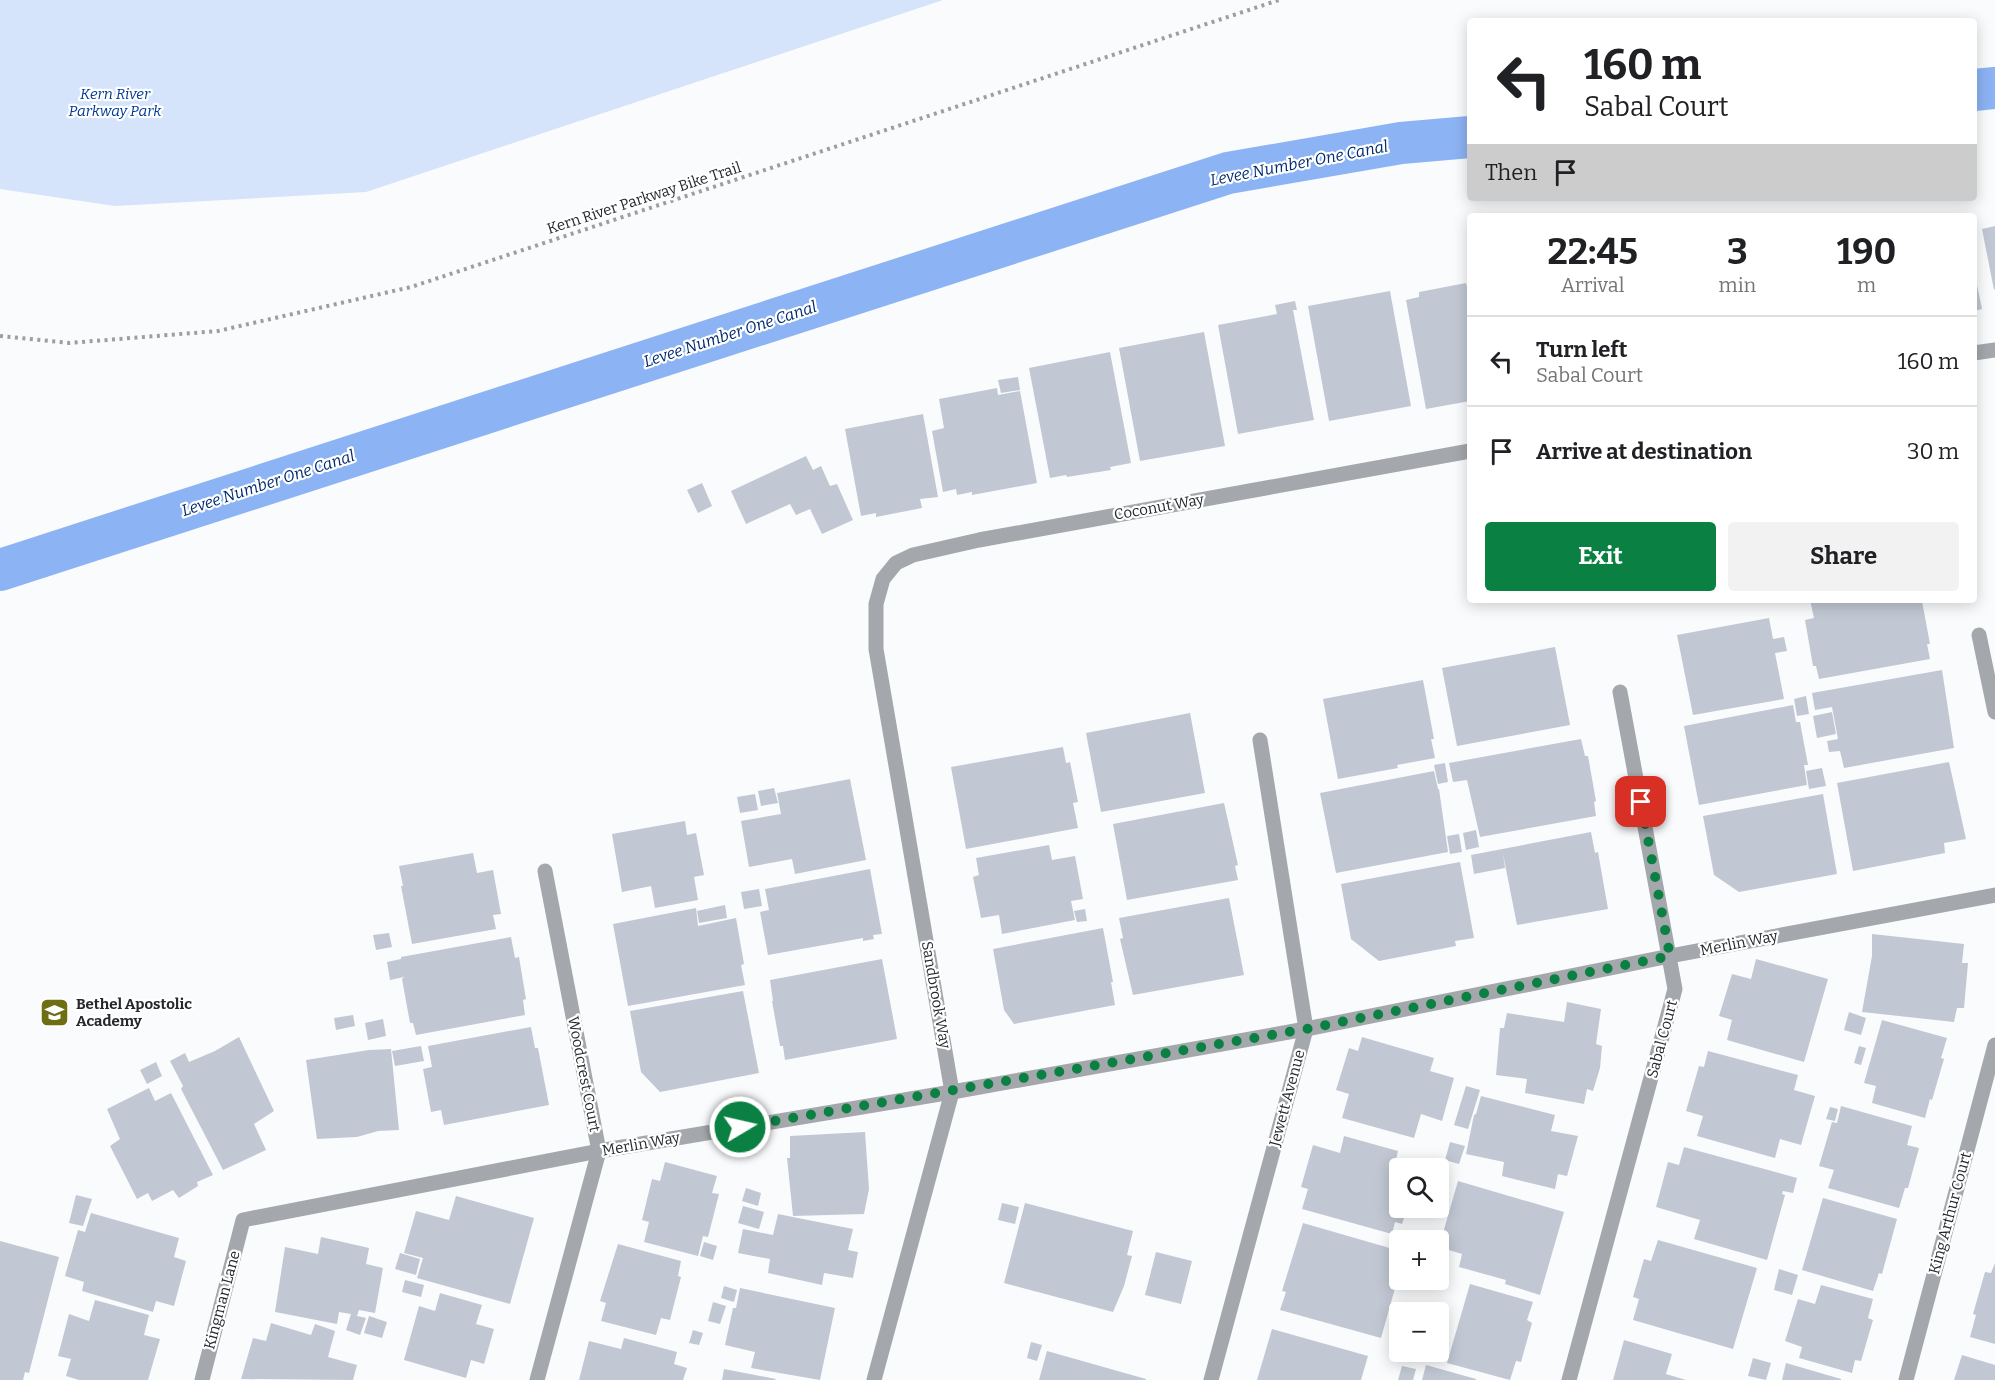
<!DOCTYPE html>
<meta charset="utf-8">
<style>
:root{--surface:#fff;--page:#f2f2f2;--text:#202124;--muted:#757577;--line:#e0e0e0;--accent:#0b8043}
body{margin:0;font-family:Bitter,serif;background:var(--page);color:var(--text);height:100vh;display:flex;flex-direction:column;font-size:22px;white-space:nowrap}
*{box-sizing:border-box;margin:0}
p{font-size:20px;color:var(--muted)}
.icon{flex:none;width:33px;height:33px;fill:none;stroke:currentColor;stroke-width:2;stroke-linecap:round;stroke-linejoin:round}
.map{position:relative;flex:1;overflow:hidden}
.sheet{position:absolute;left:1467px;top:213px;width:510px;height:390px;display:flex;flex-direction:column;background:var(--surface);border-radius:6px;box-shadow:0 3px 15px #0003}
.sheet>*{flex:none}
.banner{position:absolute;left:1467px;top:18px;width:510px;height:183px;border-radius:6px;box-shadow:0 3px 15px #0003;background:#fff;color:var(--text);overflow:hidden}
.tools{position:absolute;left:1389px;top:1158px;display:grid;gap:12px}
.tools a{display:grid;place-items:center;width:60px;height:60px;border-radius:6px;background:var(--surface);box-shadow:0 3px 15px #0003;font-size:30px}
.pin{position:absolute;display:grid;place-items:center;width:51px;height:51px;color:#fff;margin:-26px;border-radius:12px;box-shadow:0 3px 9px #0006}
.me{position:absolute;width:66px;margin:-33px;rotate:81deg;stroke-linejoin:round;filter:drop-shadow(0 0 4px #0008)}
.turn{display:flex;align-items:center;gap:21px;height:126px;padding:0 18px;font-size:27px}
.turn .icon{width:78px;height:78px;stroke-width:2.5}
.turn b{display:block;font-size:42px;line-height:51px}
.then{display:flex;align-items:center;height:57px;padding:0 18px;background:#0003;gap:12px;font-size:22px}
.eta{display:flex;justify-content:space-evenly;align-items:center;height:102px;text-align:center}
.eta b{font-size:36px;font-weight:700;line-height:42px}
.cta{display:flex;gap:12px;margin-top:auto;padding:12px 18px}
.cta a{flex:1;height:69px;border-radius:6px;background:var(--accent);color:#fff;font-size:24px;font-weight:700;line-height:69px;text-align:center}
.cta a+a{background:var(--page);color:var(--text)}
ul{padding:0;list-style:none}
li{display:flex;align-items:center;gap:18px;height:90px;padding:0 18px;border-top:2px solid var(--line)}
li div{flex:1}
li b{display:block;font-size:22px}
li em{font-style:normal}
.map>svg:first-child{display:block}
.green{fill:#d5e3fb}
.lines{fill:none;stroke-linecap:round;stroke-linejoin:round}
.canal{stroke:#8cb3f4;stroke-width:42}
.building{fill:#c1c8d3}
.path{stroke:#9c9ea0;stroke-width:4;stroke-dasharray:3 4.5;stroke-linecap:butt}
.minor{stroke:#a4a7ac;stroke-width:15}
.tertiary{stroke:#a4a7ac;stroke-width:15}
.route{stroke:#0b8043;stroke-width:10;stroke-dasharray:0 18}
.labels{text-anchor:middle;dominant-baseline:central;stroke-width:4.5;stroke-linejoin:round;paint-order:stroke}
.park-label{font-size:15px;font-style:italic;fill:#003a95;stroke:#fff}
.street-label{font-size:15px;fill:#26282c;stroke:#fff}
.poi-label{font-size:15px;font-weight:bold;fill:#26282c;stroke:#fff;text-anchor:start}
.water-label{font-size:16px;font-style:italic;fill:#012b70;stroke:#fff}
</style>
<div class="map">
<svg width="1995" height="1380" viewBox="0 0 1995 1380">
<rect width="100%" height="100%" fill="#fafbfd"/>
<path class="green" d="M0,0H943L366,192L115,206L0,189Z"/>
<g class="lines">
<g class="canal">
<path d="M1974,90L1995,88"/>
<path d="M0,570L1228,173L1401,143L1470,137"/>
</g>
</g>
<g class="building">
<path d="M1995,226V289L1994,290L1982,229Z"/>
<path d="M1974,271L1982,309L1974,311Z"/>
<path d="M1466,283L1468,291V287L1470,286V401L1426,409L1406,300L1419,297V292Z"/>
<path d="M1390,291L1411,406L1329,421L1308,306Z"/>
<path d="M1295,301L1297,310H1293L1314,420L1238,434L1218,325L1277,314L1275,305Z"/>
<path d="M1204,332L1225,446L1140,461L1119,348Z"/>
<path d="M1110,352L1131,463L1110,467L1111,470L1067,477L1066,475L1050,478L1029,368Z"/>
<path d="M1018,377L1020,390L1001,393L998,380Z"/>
<path d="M997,388L998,395L1020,391L1037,483L972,495V492L957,495L956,489L943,492L932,431L944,428L939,399Z"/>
<path d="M923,414L938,497L920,499L922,508L876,517V513L861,516L845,429Z"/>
<path d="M806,456L813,470L821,466L830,486L837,484L853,520L822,534L810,509L796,515L790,504L746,524L731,491Z"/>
<path d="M702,483L712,506L698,513L687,490Z"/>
<path d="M1810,600L1922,601L1930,644H1927L1930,659L1819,679L1816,666H1813L1805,620L1814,618Z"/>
<path d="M1769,618L1773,639L1784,637L1787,651L1775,653L1784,699L1693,715L1677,635Z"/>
<path d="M1555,647L1570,725L1457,746L1442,668Z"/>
<path d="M1942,670L1954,748L1844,768L1840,751L1829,752L1827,741L1838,739L1832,707L1815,710L1812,693Z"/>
<path d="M1423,680L1434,739H1431L1435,758L1397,765L1398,768L1338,779L1323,699Z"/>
<path d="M1806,696L1809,714L1797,716L1794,699Z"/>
<path d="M1793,705L1796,722H1800L1808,765H1804L1807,785L1699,805L1684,726Z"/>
<path d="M1832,712L1836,734L1817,738L1813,716Z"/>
<path d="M1190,713L1205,793L1101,812L1086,733Z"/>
<path d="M1581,739L1585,756H1588L1596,801L1594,802L1596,816L1480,837L1467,780L1453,782L1449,763Z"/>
<path d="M1063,747L1066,763L1070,762L1078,802L1073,803L1078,828L966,849L951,767Z"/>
<path d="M1949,762L1966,839L1944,843L1945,853L1853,871L1837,783Z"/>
<path d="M1445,763L1448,782L1438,784L1434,765Z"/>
<path d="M1822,768L1826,786L1809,789L1806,771Z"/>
<path d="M1434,771L1438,789H1439L1448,852L1336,873L1320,793Z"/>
<path d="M850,779L866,860L795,874L792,859L749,867L741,821L781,814L777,793Z"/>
<path d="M774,788L778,803L761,806L758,791Z"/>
<path d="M755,794L758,810L740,813L737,797Z"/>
<path d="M1823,794L1837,874L1739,892L1714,875L1703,816Z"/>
<path d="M1224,803L1238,865L1235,866L1238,880L1127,900L1113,824Z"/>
<path d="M685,821L687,835L696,833L704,875L694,877L698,900L655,908L651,886L622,892L612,834Z"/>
<path d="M1476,830L1479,847L1466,850L1463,833Z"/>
<path d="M1591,832L1595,853L1598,852L1608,909L1517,925L1503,854L1505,868L1474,874L1471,855Z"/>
<path d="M1459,834L1462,852L1450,854L1447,836Z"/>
<path d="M1049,845L1052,860L1075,856L1083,899L1071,901L1075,920L1002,934L999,915L981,918L973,877L979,875L976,858Z"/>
<path d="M473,853L477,873L493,870L501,914L493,915L496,929L412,944L401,886H403L399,866Z"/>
<path d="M1460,862L1474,938L1455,941L1456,946L1379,961L1351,939L1341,884Z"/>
<path d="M870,869L882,934L873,935L874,939L863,941V938L768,955L760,912L769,910L765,889Z"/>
<path d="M759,889L762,906L744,909L741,892Z"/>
<path d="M1229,898L1244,975L1133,995L1120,939L1123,938L1119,918Z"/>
<path d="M725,905L727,918L699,923L697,911Z"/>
<path d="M696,908L698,926L736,918L744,964L741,965L745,985L628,1006L613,924Z"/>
<path d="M1085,909L1087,921L1077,922L1074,911Z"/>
<path d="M1103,928L1113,982H1111L1115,1005L1014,1024L1004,1010L993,949Z"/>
<path d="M389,933L392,947L376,950L373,935Z"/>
<path d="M1872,934L1964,944L1962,963H1968L1964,1008H1957L1954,1022L1862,1012L1872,956Z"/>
<path d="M511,937L515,958L519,957L526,999L523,1000L525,1015L416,1035L413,1023H410L402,979L404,977L390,980L387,962L401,959V957Z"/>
<path d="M882,959L897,1039L785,1060L783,1046H780L772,1001H773L770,980Z"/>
<path d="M1756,959L1828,979L1804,1062L1727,1040L1732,1020L1719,1016L1732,974L1751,979Z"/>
<path d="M743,991L759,1073L660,1092L641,1072L630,1011Z"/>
<path d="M1567,1002L1601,1009L1596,1044L1602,1046L1600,1068L1593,1091L1587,1089L1584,1104L1525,1093L1527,1079L1496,1075L1500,1028H1504L1507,1013L1564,1022Z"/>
<path d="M1849,1012L1866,1018L1861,1035L1844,1030Z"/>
<path d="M353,1015L355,1026L336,1030L334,1018Z"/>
<path d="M383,1019L386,1036L368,1040L365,1023Z"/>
<path d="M1882,1020L1947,1038L1941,1058L1944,1059L1932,1100L1930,1099L1925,1118L1872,1103L1876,1086L1864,1083Z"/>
<path d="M531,1027L535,1048H538L549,1105L444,1125L441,1110L431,1112L423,1069L432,1067L428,1046Z"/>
<path d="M239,1037L274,1111L254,1124L266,1150L223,1170L181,1089L183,1086L170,1061L185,1053L189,1062L215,1051Z"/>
<path d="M1362,1037L1434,1058L1430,1071L1454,1078L1442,1121L1421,1114L1414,1138L1342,1118L1349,1094L1336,1090L1349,1048L1358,1051Z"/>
<path d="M421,1046L424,1061L395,1066L392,1051Z"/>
<path d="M1859,1046L1866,1048L1861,1065L1854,1063Z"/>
<path d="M391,1049L399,1130L378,1131L357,1137L317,1139L306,1060L369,1050Z"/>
<path d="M1708,1051L1798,1075L1794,1090L1815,1096L1801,1145L1780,1139L1775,1158L1697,1136L1703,1116L1686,1111L1699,1066L1704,1067Z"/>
<path d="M156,1062L162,1076L147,1084L140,1070Z"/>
<path d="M1466,1086L1480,1090L1468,1129L1454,1125Z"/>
<path d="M149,1088L155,1101L171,1093L213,1175L197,1182L198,1186L179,1198L173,1190L152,1201L148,1193L137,1199L110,1146L120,1139L107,1109Z"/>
<path d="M1481,1096L1555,1115L1551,1131L1578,1136L1567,1176L1558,1174L1555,1189L1502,1176L1504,1162L1466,1154L1474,1115L1476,1114Z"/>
<path d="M1841,1106L1912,1126L1907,1145L1919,1148L1908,1188H1905L1899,1208L1828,1188L1834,1170L1819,1166L1832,1122L1837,1123Z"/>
<path d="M1830,1107L1838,1109L1835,1121L1826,1119Z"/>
<path d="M865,1132L869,1189L864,1214L793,1216L787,1158H790V1136Z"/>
<path d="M1344,1136L1398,1151L1395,1164L1407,1168H1400V1208H1419L1416,1218L1405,1215L1402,1224L1395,1222L1392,1234L1302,1209L1308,1189L1301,1187L1313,1145L1340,1153Z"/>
<path d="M1450,1142L1465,1146L1459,1164L1445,1160Z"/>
<path d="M1684,1147L1797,1178L1793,1193L1783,1191L1782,1194L1785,1195L1767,1260L1694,1239L1700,1220L1656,1207L1668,1162L1679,1165Z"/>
<path d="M665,1162L717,1176L712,1193L719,1194L708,1237L703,1236L698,1256L644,1242L649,1222L642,1220L652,1179L660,1181Z"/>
<path d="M1458,1181L1564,1212L1540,1295L1505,1284L1506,1280L1459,1267L1462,1254L1439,1247Z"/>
<path d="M746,1188L761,1193L758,1206L742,1201Z"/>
<path d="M76,1195L92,1199L83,1226L69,1223Z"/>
<path d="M456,1196L534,1218L510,1304L417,1278L423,1258L404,1253L416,1211L449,1220Z"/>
<path d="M1823,1198L1897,1219L1882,1274L1879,1273L1873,1291L1802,1270Z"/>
<path d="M1002,1203L1019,1207L1015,1224L998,1220Z"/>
<path d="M1025,1203L1133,1231L1127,1255L1132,1256L1124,1286L1113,1312L1004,1283Z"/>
<path d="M743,1206L764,1212L759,1229L738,1223Z"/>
<path d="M91,1213L179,1238L174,1257L186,1261L174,1306L156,1301L153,1312L82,1291L84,1282L65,1276L78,1230L85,1232Z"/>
<path d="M778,1214L853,1229L848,1250L858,1252L853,1278L824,1273L822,1285L768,1273L770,1259L738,1253L743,1229L773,1235Z"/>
<path d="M1303,1223L1400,1251L1398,1273L1399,1274L1381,1338L1280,1310L1286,1292L1282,1291Z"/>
<path d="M1404,1230L1422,1235L1421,1240H1401Z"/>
<path d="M321,1237L369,1248L366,1264L383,1268L375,1313L359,1310L357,1316L366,1318L360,1335L346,1330L351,1314L339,1312L337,1324L275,1312L285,1247L318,1254Z"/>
<path d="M1658,1240L1757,1268L1733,1349L1633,1320L1639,1299L1633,1297L1644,1259L1651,1261Z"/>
<path d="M0,1241L59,1257L29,1373L25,1372L23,1380H0Z"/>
<path d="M704,1242L717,1246L713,1260L700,1256Z"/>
<path d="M618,1244L681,1261L678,1276L681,1277L670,1320L661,1318L656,1335L601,1321L606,1303L600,1301Z"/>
<path d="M1156,1252L1192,1261L1181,1304L1145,1295Z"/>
<path d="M400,1253L420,1259L416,1275L395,1269Z"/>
<path d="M1995,1263V1344L1970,1337L1976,1315L1973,1314L1985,1272L1991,1273Z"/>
<path d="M1779,1269L1798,1275L1792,1295L1774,1290Z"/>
<path d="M405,1280L424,1285L421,1297L402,1292Z"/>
<path d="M1470,1284L1533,1302L1527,1320L1532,1323L1521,1362L1516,1361L1510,1380L1447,1363Z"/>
<path d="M1821,1285L1873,1299L1868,1318L1873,1320L1861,1361L1855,1360L1852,1373L1799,1358L1802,1347L1785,1341L1798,1299L1815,1304Z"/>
<path d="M724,1286L737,1290L734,1302L721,1298Z"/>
<path d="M740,1288L835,1308L820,1380L751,1368L755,1352L725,1345L733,1308H736Z"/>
<path d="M440,1293L482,1305L476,1324L494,1329L484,1364L471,1360L466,1378L404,1360L419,1306L435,1311Z"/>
<path d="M95,1300L149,1315L144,1335L160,1339L148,1380H79L66,1376L71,1359L58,1356L69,1314L89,1321Z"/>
<path d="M713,1302L726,1306L720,1324L708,1321Z"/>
<path d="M369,1316L387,1322L382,1338L364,1333Z"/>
<path d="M271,1323L311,1335L315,1324L335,1331L328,1357L357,1365L353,1380L241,1379L253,1338L266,1341Z"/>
<path d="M1272,1329L1368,1356L1361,1380H1257Z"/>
<path d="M693,1330L703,1333L699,1345L689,1343Z"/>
<path d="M624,1338L677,1352L674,1364L687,1368L683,1380H579L589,1341L621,1349Z"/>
<path d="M1624,1340L1672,1354L1666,1374L1686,1380H1613Z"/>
<path d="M1031,1342L1042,1345L1037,1361L1027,1358Z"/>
<path d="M1047,1351L1146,1379V1380H1039Z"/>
<path d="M1962,1355L1995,1365V1380H1954Z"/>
<path d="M1753,1358L1771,1363L1766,1380L1748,1376Z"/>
<path d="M1786,1363L1841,1379V1380H1782Z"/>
<path d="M1426,1365L1476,1379V1380H1422Z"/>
<path d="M1402,1366L1416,1369L1413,1380H1398Z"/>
<path d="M724,1369L776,1379L775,1380H722Z"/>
</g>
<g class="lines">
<path class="path" d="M0,336L69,343L218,331L411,287L1279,0"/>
<g class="minor">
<path d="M1974,353L1995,350"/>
<path d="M1979,635L1995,712"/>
<path d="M202,1380L243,1220L599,1151L952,1092L1306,1029L1670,956L1995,895"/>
<path d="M537,1380L599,1151L545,871"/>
<path d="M874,1380L952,1092L876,649V604L883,579L896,563L913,555L979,540L1470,451"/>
<path d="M1569,1380L1675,989L1620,692"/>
<path d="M1906,1380L1995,1045"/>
</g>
<path class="tertiary" d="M1211,1380L1306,1029L1260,740"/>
</g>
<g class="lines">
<path class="route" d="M740,1127L1306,1029L1670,956L1641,802"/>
</g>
<defs>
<symbol id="school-square" viewBox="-11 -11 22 22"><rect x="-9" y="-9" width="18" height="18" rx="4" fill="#6e6f13" stroke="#fff"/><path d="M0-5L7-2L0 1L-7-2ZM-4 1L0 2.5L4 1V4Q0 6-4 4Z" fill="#fff"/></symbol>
</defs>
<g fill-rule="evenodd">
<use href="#school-square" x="38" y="996" width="33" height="33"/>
</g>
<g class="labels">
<g class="park-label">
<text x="115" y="94">Kern River<tspan x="115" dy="17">Parkway Park</tspan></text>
</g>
<g class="street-label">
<text transform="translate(644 198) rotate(-18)">Kern River Parkway Bike Trail</text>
<text transform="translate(1159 507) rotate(-10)">Coconut Way</text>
<text transform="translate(1739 943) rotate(-11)">Merlin Way</text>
<text transform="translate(936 995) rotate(80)">Sandbrook Way</text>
<text transform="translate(1662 1039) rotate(-75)">Sabal Court</text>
<text transform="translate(584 1074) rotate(79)">Woodcrest Court</text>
<text transform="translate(1287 1098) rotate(-75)">Jewett Avenue</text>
<text transform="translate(641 1144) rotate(-10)">Merlin Way</text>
<text transform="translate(1950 1213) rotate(-75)">King Arthur Court</text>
<text transform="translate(222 1300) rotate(-75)">Kingman Lane</text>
</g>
<g class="poi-label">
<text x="76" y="1004">Bethel Apostolic<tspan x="76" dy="17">Academy</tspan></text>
</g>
<g class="water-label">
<text transform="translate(1299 163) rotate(-11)">Levee Number One Canal</text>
<text transform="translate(730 334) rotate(-18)">Levee Number One Canal</text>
<text transform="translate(268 483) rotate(-18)">Levee Number One Canal</text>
</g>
</g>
</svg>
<div class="tools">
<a><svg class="icon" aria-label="search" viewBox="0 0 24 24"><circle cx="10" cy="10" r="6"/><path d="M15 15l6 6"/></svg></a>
<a>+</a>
<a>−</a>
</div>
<div class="pin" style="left:1641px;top:802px;background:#d93025"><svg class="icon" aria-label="arrive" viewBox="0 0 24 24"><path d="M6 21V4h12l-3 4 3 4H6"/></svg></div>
<svg class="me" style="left:740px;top:1127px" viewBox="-20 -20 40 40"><circle r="17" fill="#0b8043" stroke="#fff" stroke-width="3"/><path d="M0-11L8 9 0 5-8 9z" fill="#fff"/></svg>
<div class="banner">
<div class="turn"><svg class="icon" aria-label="left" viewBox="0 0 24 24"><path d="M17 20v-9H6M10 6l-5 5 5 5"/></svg><div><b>160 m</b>Sabal Court</div></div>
<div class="then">Then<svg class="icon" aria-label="arrive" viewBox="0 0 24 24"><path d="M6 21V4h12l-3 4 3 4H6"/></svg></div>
</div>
<section class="sheet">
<div class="eta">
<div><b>22:45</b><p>Arrival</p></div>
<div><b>3</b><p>min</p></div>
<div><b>190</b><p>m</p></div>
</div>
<ul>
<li><svg class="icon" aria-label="left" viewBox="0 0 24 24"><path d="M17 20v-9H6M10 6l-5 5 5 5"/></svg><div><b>Turn left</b><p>Sabal Court</p></div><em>160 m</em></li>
<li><svg class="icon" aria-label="arrive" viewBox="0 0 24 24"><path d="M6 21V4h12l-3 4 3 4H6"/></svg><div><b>Arrive at destination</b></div><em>30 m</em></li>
</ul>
<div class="cta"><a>Exit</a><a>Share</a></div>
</section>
</div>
